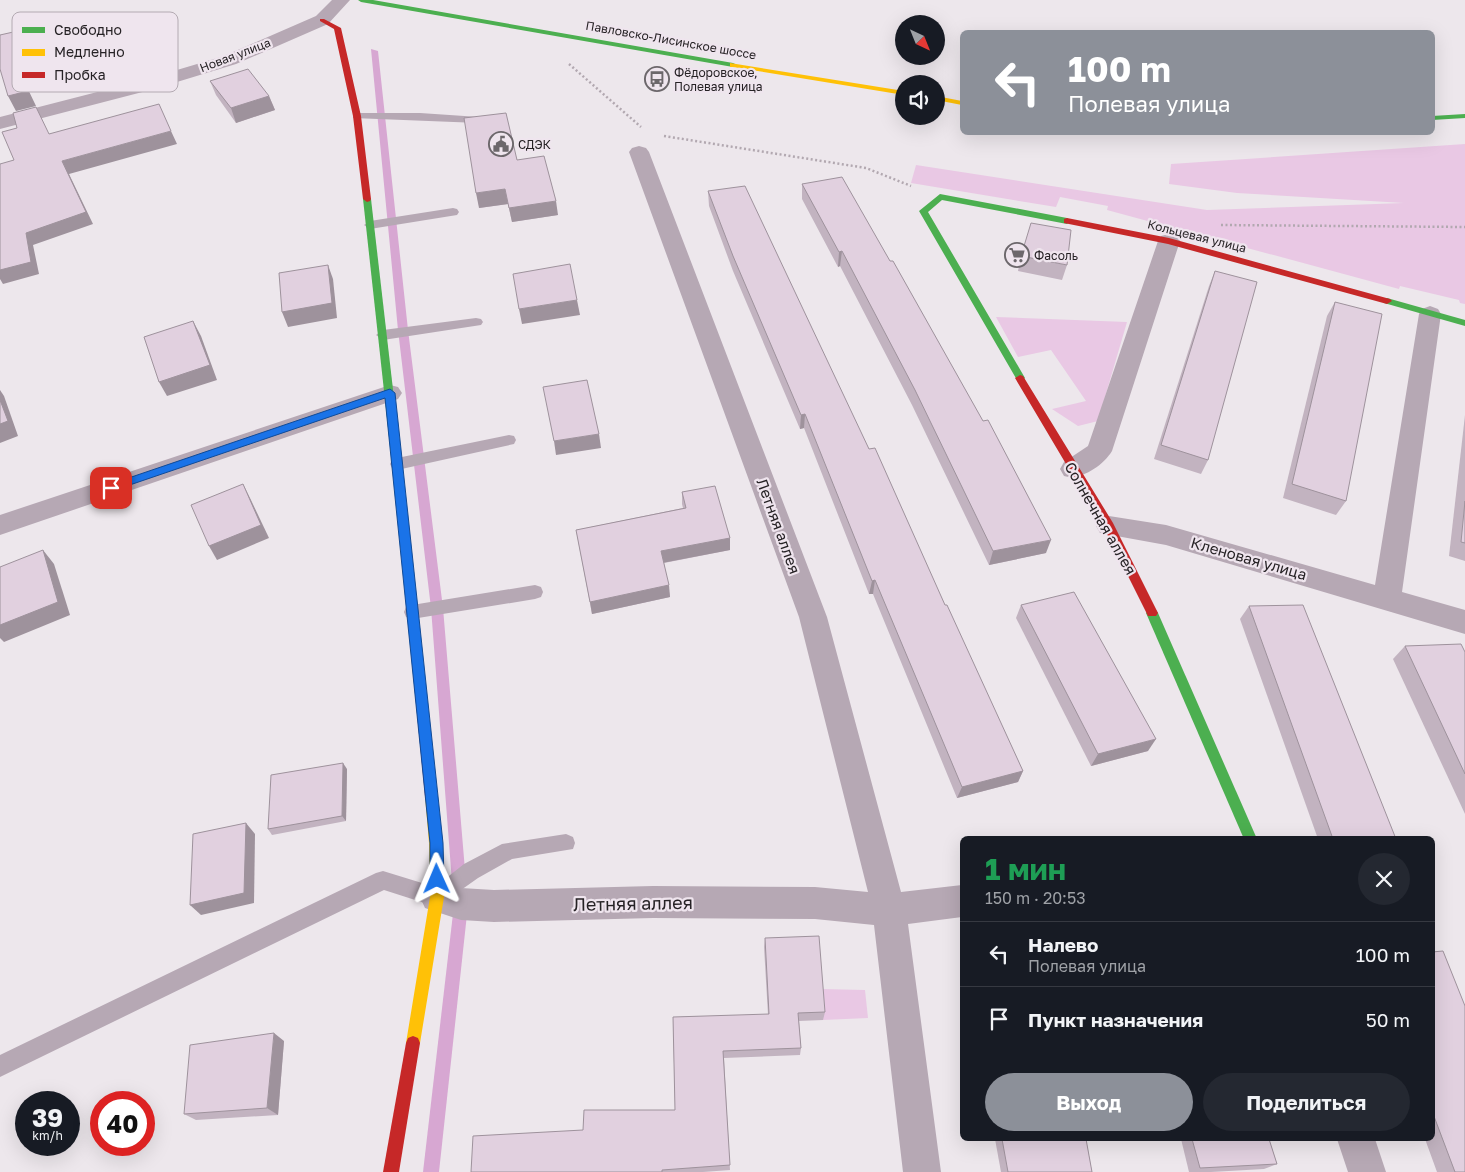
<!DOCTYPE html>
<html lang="ru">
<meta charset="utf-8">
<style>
:root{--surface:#171b24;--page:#242831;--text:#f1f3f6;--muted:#9ea1a6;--line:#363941;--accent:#8c9099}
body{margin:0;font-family:"Golos Text",sans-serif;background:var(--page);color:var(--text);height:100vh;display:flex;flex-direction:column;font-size:19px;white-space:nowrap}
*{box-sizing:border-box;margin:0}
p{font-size:16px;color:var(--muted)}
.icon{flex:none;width:28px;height:28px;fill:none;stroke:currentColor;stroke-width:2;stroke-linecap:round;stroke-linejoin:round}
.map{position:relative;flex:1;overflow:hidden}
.side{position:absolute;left:960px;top:836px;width:475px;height:305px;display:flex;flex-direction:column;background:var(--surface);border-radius:8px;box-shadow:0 5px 20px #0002}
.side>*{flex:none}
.hud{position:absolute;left:960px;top:30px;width:475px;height:105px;border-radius:8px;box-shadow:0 5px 20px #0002;background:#8c9099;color:#fff;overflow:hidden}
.needle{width:32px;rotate:137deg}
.tools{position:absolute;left:895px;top:15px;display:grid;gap:10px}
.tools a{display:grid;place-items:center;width:50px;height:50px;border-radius:50%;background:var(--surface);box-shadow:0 5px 20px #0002;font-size:25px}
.speed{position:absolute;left:15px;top:1091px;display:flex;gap:10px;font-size:25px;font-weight:700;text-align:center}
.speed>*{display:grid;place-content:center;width:65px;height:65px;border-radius:50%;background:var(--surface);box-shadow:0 5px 20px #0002;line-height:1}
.speed small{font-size:12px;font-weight:400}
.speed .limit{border:8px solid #d22;background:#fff;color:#111}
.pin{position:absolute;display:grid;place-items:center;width:42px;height:42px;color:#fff;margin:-21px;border-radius:10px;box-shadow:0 2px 8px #0006}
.me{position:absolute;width:55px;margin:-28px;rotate:359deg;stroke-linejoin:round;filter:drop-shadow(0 0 4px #0008)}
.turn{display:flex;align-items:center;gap:18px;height:105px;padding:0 25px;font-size:22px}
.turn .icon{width:65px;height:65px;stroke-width:2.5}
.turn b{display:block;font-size:35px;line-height:42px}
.round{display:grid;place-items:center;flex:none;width:52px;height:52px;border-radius:26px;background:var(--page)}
.summary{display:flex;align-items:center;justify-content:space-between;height:85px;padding:0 25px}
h1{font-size:30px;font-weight:700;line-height:38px;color:#1e9e55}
.button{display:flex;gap:10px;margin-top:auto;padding:10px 25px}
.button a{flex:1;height:58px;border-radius:30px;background:var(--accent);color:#fff;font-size:20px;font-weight:700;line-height:58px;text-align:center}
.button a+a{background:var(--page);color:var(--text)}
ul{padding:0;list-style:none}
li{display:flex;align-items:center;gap:15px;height:65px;padding:0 25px;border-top:1px solid var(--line)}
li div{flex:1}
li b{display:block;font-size:19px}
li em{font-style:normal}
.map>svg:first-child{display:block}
.green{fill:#e9c8e4}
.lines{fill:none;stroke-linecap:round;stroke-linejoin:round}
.stream{fill:#d7a7d2;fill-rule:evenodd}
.path{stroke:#b2a8b0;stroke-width:2.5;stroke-dasharray:2 2.5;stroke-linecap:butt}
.lane{fill:#b6a8b4;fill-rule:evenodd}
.street{fill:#b6a8b4;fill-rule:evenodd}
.fast{fill:#4caf50;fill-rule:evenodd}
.slow{fill:#ffc107;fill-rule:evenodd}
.jam{fill:#c62828;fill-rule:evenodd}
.wall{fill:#c2b3c0}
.shaded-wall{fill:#9e929c}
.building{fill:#e1d0df;stroke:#9e929c}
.route{fill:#1a73e8;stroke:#114b97}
.labels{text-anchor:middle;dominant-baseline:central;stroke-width:4.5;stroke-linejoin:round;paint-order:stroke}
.far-street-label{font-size:12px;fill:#262225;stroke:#efe5ee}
.far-poi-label{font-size:12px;fill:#262225;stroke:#efe5ee;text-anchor:start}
.street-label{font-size:15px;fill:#262225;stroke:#efe5ee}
.near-street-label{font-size:18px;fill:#262225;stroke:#efe5ee}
.key{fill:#efe5ee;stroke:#b3aab2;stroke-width:1}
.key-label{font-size:14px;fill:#262225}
</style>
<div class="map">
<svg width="1465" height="1172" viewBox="0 0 1465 1172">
<rect width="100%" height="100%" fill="#ede7ec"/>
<g class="green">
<path d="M1465,144V304L1460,303L1459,300L1400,286L1399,289L1107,210L1108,206L1060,197L1056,207L911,183L916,165L1207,210L1404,203L1237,193L1169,184L1171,164Z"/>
<path d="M996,317L1127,322L1098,421L1078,426L1052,409L1086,401L1051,350L1018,357Z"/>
<path d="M821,989L865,990L868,1018L823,1020Z"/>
</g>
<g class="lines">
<g class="stream">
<path d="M371,49L378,51L408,330L443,608L466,882L464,887L459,888L454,887L452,882L431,608L398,330Z"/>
<path d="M461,898L466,900L468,905L439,1172H423L454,905L456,900Z"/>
</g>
<g class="path">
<path d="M569,64L641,127"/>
<path d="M664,136L866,168L911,186"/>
<path d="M1221,225L1465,227"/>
</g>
<g class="lane">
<path d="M357,113H420L479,117L485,120L479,123L353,118V114Z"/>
<path d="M453,208L457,209L459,212L457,215L370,229L364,225L370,221Z"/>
<path d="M476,318L481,319L483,322L481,325L383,340L376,335L383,330Z"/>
<path d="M509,435L514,436L516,440L514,444L397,470L392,468L390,464L392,460L397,458Z"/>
<path d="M535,585L541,587L543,592L541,597L535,599L412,619L406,617L404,612L406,607L412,605Z"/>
<path d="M566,834L573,837L575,843L573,849L512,859L478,878L437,907L384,890L0,1077V1055L376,873L383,871L435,887L464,864L502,844Z"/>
</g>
<g class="street">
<path d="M332,0H350L328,24L236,64L154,89L0,129V117L140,81L224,56L316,16Z"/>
<path d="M639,146L646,148L649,152L827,617L901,892L962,885V917L908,924L941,1172H903L874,925L815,919L653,918L494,922L461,920L425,908L420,897L425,886L437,881L461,888L494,890L653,886L815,887L868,892L799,617L629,152L632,148Z"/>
<path d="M1169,234L1177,236L1180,241L1112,451C1103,466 1080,481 1064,476L1060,469L1064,462L1088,446L1158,241L1161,236Z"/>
<path d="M1430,306L1438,309L1441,314L1402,592L1465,610V634L1166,545L1100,533L1096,526L1100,519L1109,516L1166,525L1375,585L1419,314L1422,309Z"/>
<path d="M390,385L398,387L402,393L398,399L0,535V515Z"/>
<path d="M1337,1139H1375L1386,1172H1348Z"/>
</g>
<g class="fast">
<path d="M358,0H373L733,63L737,65L733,67L361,2Z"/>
<path d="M1465,114V118L1432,120V116Z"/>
<path d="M940,194L1067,218L1071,221L1067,224L942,200L928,212L1025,378L1023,380H1017L919,211Z"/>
<path d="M367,196L371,199L409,528L404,532L399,528L363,199Z"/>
<path d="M1387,298L1465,320V326L1384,303L1382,301Z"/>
<path d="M1152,608L1156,610L1158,613L1257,839H1244L1146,613L1148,610Z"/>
</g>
<g class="slow">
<path d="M730,63L904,91V95L733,67H730Z"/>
<path d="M936,96L962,101V105L936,100Z"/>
<path d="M431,790L436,792L437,796L443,843L444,897L420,1043L418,1048L413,1050L408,1048L406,1043L430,897L429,843L425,796L426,792Z"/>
</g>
<g class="jam">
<path d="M320,19H324L341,28L361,116L371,199L370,201L367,202L363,199L353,116L334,29L320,21Z"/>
<path d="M1067,218L1169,238L1390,299L1392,301L1387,304L1168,244L1064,223V219Z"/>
<path d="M1020,375L1023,376L1113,523L1158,613L1156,616H1148L1104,528L1015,378Z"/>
<path d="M404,524L409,528L437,796L436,800L431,802L426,800L425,796L399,528Z"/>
<path d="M413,1036L418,1038L420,1043L399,1172H383L406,1043L408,1038Z"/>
</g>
</g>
<g class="wall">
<path d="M210,81L269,96L275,110L236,123L216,95Z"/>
<path d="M517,160L558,215L512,222L508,204L479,208Z"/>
<path d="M802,184L1046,553L989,565L912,405L840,266L838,267L802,199Z"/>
<path d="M708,191L869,449L945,605L1023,771L1018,782L957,798L873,594H869L804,428L800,429L733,271L709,206Z"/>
<path d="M1021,256L1067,265L1062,280L1018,271Z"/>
<path d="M1215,271L1208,460L1201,474L1154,459L1209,286Z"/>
<path d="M1335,302L1346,501L1336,515L1283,498L1327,316Z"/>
<path d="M1465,415V561L1449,556Z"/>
<path d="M682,492L730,538V550L664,563L670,597L592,614L576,530L683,508L682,504Z"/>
<path d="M1021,605L1148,751L1091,766L1016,618Z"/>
<path d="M1249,606L1396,839H1318L1240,619Z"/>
<path d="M1405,646L1465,652V814L1393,659Z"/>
<path d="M347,769L346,821L272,835L268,829Z"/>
<path d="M765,938L825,1012L823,1020L799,1021L801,1048L800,1055L724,1058L730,1170L703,1172H471L583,1130L675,1110L673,1017L768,1015L764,947Z"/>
<path d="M1432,952L1465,1172H1437L1425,1139H1432Z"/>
<path d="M284,1041L278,1115L196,1120L184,1114Z"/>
<path d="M995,1139H1086L1092,1172H1001Z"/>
<path d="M1181,1139H1269L1277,1164L1264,1169L1211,1172H1189Z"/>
</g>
<g class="shaded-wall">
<path d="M31,28L38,42L50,77L25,83L36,106L16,111L8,96Z"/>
<path d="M269,96L275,110L236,123L231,108Z"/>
<path d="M171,131L177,144L69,174L93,224L33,245L39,274L3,284L0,279V270L26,233L62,161Z"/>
<path d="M505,189L508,204L479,208L476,193Z"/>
<path d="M556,201L558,215L512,222L509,208Z"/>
<path d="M842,251L840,266L838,267L839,252Z"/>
<path d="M328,265L333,279L337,318L288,327L282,312Z"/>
<path d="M577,300L580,315L522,324L519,309Z"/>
<path d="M193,321L201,336L217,380L167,396L159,382Z"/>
<path d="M0,390L4,396L18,436L0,443Z"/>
<path d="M805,414L804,428L800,429L801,415Z"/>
<path d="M599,434L601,448L556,455L554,441Z"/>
<path d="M243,484L250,498L269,538L217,560L209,546Z"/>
<path d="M730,538V550L662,563L661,551Z"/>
<path d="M1051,540L1046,553L989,565L993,551Z"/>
<path d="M43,550L54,564L70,615L4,642L0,638V625Z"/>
<path d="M875,580L873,594H869L872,581Z"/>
<path d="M669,585L670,597L592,614L590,602Z"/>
<path d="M1156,739L1148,751L1091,766L1098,754Z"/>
<path d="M343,763L347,769L346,821L342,816Z"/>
<path d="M1023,771L1018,782L957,798L962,787Z"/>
<path d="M246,823L255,834L254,903L201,915L190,905Z"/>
<path d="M274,1033L284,1041L278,1115L267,1108Z"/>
</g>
<g class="building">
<path d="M31,28L42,62L18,68L28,91L8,96L0,69V35Z"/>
<path d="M248,69L269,96L231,108L210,81Z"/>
<path d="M159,104L171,131L62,161L86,212L26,233L31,262L0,270V164L14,160L2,132L17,128L13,113L36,107L49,134Z"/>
<path d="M506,113L517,160L544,156L556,201L509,208L505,189L476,193L464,118Z"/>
<path d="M842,177L890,261H893L983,421L988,420L1051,540L993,551L915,390L842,251L839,252L802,184Z"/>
<path d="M745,186L869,449L875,448L945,605H947L1023,771L962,787L875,580L872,581L805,414L801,415L733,256L708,191Z"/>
<path d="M1031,223L1071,230L1067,265L1021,256Z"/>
<path d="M570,264L577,300L519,309L513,274Z"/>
<path d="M328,265L332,303L282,312L279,273Z"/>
<path d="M1215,271L1257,282L1208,460L1161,445Z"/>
<path d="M1335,302L1382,314L1346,501L1292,484Z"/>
<path d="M193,321L210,365L159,382L144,337Z"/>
<path d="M587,380L599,434L554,441L543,387Z"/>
<path d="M0,400L8,421L0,424Z"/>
<path d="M243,484L261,525L209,546L191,505Z"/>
<path d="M715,486L730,538L661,551L669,585L590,602L576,530L686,508L682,492Z"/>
<path d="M1465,501V543L1461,542Z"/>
<path d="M43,550L58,602L0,625V567Z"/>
<path d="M1074,592L1156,739L1098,754L1021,605Z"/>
<path d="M1303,605L1396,839H1333L1249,606Z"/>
<path d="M1461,644L1465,652V774L1405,646Z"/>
<path d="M343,763L342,816L268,829L271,775Z"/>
<path d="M246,823L244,893L190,905L193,834Z"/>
<path d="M819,936L825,1012L798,1013L801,1048L723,1051L730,1165L662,1170V1172H471L473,1136L583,1130L584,1110H675L673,1017L769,1014L765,938Z"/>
<path d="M1443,951L1465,1006V1172H1455L1432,1111V952Z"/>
<path d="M274,1033L267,1108L184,1114L190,1045Z"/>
<path d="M1002,1139H1086L1092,1172H1008Z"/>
<path d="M1192,1139H1269L1277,1164L1200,1168Z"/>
</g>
<path class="route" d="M390,389L395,393L443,843L444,879L442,884L437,886L432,884L430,879V843L385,398L115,490L111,492L106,488L108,485Z"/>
<defs>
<symbol id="bus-ring" viewBox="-11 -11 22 22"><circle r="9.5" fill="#efe5ee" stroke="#6c676b" stroke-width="1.5"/><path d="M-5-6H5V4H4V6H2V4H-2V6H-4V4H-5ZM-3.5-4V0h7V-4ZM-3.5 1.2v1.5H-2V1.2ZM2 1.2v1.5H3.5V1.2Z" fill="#6c676b"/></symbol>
<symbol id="civic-ring" viewBox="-11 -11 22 22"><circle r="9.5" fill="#efe5ee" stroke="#6c676b" stroke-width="1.5"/><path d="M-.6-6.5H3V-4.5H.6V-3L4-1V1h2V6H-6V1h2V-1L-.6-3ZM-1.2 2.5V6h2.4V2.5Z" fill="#6c676b"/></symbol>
<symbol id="supermarket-ring" viewBox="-11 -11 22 22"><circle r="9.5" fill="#efe5ee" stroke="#6c676b" stroke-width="1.5"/><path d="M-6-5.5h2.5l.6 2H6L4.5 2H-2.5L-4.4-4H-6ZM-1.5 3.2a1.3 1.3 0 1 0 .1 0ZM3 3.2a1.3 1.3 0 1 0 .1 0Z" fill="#6c676b"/></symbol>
</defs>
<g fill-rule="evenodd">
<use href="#bus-ring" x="643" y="65" width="28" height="28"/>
<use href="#civic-ring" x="487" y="130" width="28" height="28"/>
<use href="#supermarket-ring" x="1003" y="241" width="28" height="28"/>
</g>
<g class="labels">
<g class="far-street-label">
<text transform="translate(671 40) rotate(10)">Павловско-Лисинское шоссе</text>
<text transform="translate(235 55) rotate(-21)">Новая улица</text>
<text transform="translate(1197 236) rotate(14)">Кольцевая улица</text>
</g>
<g class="far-poi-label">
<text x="674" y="72">Фёдоровское,<tspan x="674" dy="14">Полевая улица</tspan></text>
<text x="518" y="144">СДЭК</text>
<text x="1034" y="255">Фасоль</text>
</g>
<g class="street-label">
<text transform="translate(1101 518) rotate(60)">Солнечная аллея</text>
<text transform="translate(779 526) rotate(70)">Летняя аллея</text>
<text transform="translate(1249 558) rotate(16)">Кленовая улица</text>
</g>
<g class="near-street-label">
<text transform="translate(633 903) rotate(-1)">Летняя аллея</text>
</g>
</g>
<rect x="12" y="12" width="166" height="80" rx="8" class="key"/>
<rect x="22" y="27" width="23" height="6" fill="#4caf50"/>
<rect x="22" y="49" width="23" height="7" fill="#ffc107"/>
<rect x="22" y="72" width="23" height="6" fill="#c62828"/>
<g class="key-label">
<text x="54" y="35">Свободно</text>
<text x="54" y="57">Медленно</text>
<text x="54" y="80">Пробка</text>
</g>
</svg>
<div class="tools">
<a><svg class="needle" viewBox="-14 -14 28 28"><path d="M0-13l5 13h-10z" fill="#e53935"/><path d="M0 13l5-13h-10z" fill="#9ea1a6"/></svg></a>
<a><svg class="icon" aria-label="sound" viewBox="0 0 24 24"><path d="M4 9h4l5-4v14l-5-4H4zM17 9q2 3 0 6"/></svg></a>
</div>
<div class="speed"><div>39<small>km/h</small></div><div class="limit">40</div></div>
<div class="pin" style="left:111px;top:488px;background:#d93025"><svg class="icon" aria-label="arrive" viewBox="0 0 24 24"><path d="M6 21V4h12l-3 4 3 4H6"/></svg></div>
<svg class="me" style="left:437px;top:879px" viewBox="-20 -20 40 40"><path d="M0-17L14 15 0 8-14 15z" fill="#1a73e8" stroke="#fff" stroke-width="4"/></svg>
<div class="hud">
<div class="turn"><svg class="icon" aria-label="left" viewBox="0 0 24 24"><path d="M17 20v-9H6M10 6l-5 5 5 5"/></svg><div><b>100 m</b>Полевая улица</div></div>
</div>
<section class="side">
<div class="summary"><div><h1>1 мин</h1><p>150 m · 20:53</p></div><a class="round"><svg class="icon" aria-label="close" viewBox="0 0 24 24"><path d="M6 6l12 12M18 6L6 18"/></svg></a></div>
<ul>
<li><svg class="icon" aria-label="left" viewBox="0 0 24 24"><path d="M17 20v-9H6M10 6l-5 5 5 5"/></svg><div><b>Налево</b><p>Полевая улица</p></div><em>100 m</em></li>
<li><svg class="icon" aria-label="arrive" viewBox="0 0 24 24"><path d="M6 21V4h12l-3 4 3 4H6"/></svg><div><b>Пункт назначения</b></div><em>50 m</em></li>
</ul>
<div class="button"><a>Выход</a><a>Поделиться</a></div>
</section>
</div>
